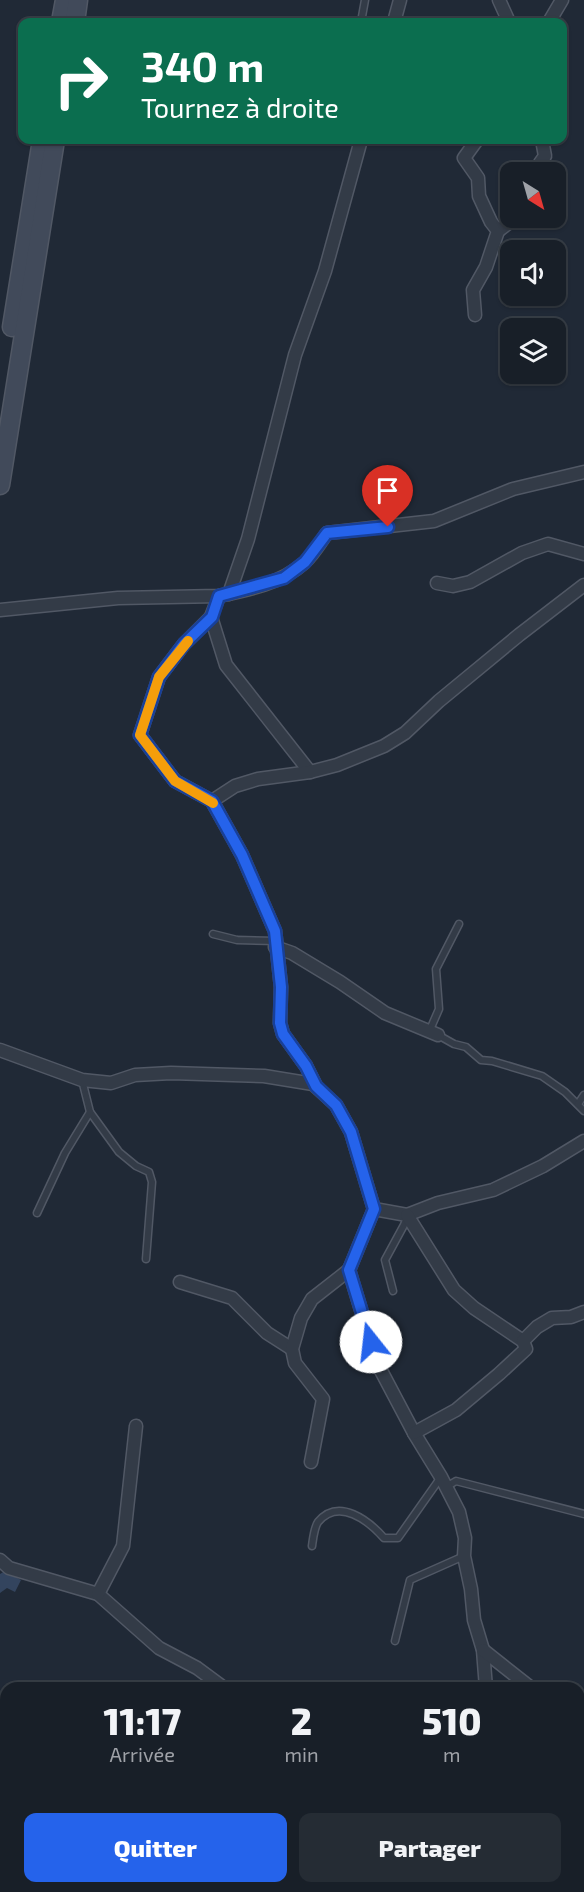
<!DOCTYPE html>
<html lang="fr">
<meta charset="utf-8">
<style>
:root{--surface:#181f28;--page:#252c34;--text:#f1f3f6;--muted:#9fa2a8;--line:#363d45;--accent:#2563eb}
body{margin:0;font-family:"Exo 2",sans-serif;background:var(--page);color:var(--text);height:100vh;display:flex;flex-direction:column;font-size:22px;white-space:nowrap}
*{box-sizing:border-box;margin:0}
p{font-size:20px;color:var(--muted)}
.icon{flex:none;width:33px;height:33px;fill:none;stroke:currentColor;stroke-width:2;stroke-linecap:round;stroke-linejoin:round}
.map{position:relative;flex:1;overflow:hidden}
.drawer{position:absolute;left:0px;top:1682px;width:585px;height:212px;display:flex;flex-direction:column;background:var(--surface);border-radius:18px 18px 0 0;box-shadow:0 2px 4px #0004,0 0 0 2px var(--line)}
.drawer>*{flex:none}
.banner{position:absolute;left:18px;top:18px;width:549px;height:126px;border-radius:12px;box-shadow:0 2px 4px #0004,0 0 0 2px var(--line);background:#0b6e4f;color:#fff;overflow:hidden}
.needle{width:39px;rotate:143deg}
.buttons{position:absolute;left:500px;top:162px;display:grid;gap:12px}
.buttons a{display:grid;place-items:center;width:66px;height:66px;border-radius:12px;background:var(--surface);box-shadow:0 2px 4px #0004,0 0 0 2px var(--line);font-size:30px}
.pin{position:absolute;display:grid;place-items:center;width:51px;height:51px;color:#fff;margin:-62px -26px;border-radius:50% 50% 50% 0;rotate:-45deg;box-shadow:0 0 6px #0007}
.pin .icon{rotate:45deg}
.me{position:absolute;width:66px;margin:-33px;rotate:344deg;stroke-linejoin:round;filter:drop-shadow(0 0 4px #0008)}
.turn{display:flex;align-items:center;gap:21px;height:126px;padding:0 24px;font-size:27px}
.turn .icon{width:78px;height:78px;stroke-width:2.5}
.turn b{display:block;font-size:42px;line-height:51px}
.eta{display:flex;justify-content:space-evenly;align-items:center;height:102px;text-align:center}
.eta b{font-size:36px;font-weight:800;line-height:42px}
.cta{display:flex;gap:12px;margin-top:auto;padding:12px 24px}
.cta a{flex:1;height:69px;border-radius:12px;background:var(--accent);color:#fff;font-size:24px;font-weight:800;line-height:69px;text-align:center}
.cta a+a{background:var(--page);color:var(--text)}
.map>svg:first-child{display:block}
.water{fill:#33445e}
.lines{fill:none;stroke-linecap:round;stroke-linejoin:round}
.lane-casing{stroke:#515865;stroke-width:9}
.street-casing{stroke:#515865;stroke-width:15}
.secondary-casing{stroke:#515865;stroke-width:21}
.lane{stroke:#333b47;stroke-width:6}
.street{stroke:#333b47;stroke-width:12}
.secondary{stroke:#414a5a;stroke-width:18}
.route-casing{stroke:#184099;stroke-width:15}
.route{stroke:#2563eb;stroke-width:10}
.slow{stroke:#f59e0b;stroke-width:10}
</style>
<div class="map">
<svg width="584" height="1892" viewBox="0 0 584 1892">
<rect width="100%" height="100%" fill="#202936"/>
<path class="water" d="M5,1571L21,1580L15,1592L7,1588L0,1593V1574Z"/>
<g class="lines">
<defs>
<g id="lane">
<path d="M361,22L365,0"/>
<path d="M213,934L237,940L276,941"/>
<path d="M429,1032L439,1009L436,969L459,924"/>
<path d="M438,1035L454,1044L466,1047L481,1060L492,1061L542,1076L565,1092L584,1111"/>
<path d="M82,1080L90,1112L119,1152L136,1166L149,1172L152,1182L146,1259"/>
<path d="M578,1104L584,1095"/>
<path d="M37,1213L65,1153L90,1112"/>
<path d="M393,1291L385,1260L404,1225L407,1217"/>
<path d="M446,1487L456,1481L584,1514"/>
<path d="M312,1546C313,1539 314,1528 318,1522C339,1497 369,1521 384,1538H398L441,1477"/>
<path d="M395,1641L410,1580L464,1556"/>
<path d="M579,1731L584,1735"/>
</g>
<g id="street">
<path d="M499,0L509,22"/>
<path d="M394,22L400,0"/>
<path d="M549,22L562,0"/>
<path d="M540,172V163L545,156L542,140"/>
<path d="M498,231L515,218"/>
<path d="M475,315L473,290L486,267L498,231L491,222L479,196L478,178L464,158L477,140"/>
<path d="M437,583L453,586L470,582L522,553L548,544L584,554"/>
<path d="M229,594L248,539L295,355L325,271L361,140"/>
<path d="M219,596L211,617L226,665L310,772"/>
<path d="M0,610L118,598L219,596C248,590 282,583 304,563C313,555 320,543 327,533L434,521L513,489L584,472"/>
<path d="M211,617L184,644L159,677L140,735L175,781L212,801"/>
<path d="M275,947L292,953L340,982L385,1013L438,1035"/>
<path d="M0,1050L82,1080L111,1083L135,1075L171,1073L264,1076L313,1084L336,1105L351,1132L374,1209L349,1270L377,1363L414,1433L441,1477L459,1512L465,1538L464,1556L471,1589L474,1620L483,1650L486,1688"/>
<path d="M316,1086L306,1066L283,1034L280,1023L281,987L275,931L242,855L212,801L235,786L258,779L310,772L337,765L384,746L405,733L439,701L519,635L584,585"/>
<path d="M374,1209L407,1215L438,1203L493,1190L543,1166L584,1141"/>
<path d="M407,1215L454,1290L474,1308L523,1341"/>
<path d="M180,1282L232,1298L267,1333L292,1349"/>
<path d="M414,1433L456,1410L499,1374L526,1349L523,1341L537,1327L552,1318L571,1317L584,1312"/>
<path d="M311,1462L323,1399L295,1363L292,1349L301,1318L312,1299L349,1270"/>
<path d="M0,1560L9,1568L98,1594L159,1648L197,1668L224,1688"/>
<path d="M98,1594L123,1546L136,1426"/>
<path d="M483,1650L531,1688"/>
<path d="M0,1713L6,1719"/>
<path d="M505,1887L507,1892"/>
<path d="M96,1892L104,1887"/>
</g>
<g id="secondary">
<path d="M61,22L65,0"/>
<path d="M75,22L78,0"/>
<path d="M12,327L42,140"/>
<path d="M0,485L55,140"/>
</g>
</defs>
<use href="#lane" class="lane-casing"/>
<use href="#street" class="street-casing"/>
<use href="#secondary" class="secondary-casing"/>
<use href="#lane" class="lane"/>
<use href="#street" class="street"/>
<use href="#secondary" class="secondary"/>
</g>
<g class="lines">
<defs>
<path id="route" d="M371,1342L349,1270L374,1209L351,1132L336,1105L316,1086L306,1066L283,1034L280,1023L281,987L275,931L242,855L212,801L175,781L140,735L159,677L184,644L212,617L219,596L284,578L305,562L327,533L388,527"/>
</defs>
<use href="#route" class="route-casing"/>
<use href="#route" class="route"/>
<path class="slow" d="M188,641L159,677L140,735L175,781L213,803"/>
</g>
</svg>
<div class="buttons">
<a><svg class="needle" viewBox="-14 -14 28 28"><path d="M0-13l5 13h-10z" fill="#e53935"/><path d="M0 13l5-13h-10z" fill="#9fa2a8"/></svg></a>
<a><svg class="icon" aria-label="sound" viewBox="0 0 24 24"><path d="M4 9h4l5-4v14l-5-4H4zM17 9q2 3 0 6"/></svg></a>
<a><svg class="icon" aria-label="layers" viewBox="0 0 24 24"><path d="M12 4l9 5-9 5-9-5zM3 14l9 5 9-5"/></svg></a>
</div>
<div class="pin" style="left:388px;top:527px;background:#d93025"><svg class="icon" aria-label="arrive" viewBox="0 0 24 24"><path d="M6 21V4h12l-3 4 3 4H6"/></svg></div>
<svg class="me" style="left:371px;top:1342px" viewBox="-20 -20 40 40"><circle r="19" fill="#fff"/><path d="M0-13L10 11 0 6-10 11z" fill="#2563eb"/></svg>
<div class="banner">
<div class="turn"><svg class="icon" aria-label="right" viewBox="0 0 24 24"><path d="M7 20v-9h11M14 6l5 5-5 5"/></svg><div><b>340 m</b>Tournez à droite</div></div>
</div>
<section class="drawer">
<div class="eta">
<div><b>11:17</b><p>Arrivée</p></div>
<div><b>2</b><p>min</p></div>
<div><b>510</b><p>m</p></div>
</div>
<div class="cta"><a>Quitter</a><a>Partager</a></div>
</section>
</div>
